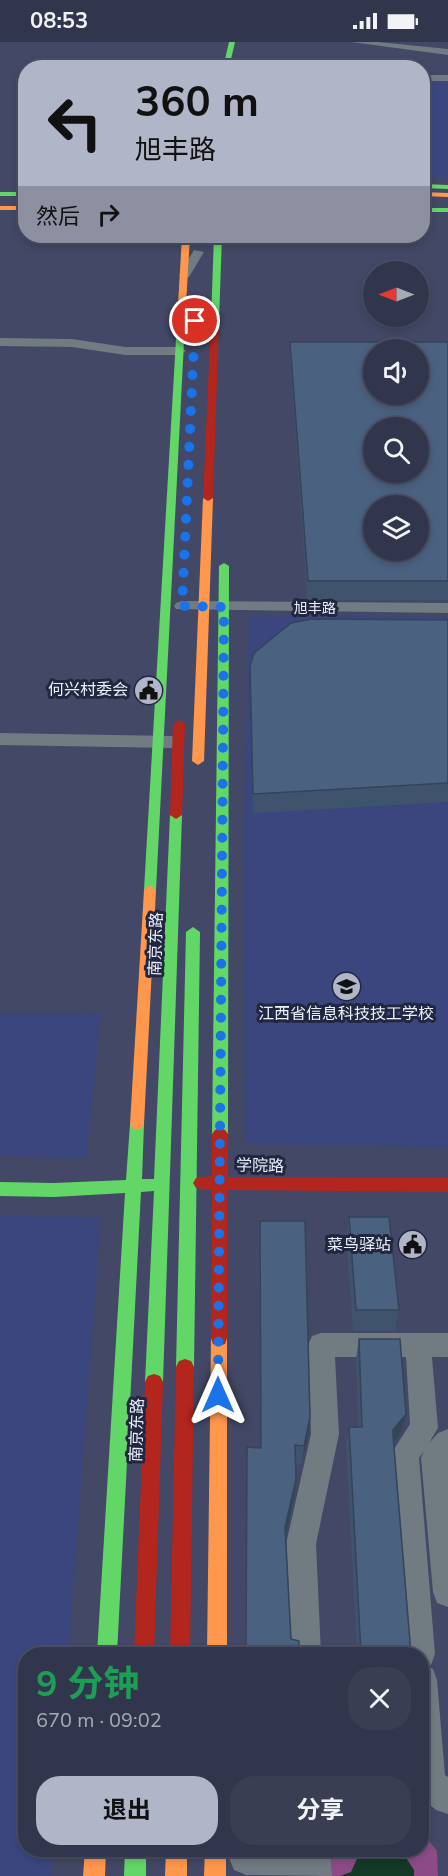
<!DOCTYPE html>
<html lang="zh">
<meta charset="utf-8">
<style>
:root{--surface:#32364c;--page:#3a3e53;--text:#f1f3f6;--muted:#a8abb5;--line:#4d5064;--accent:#b0b5c8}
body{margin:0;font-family:"Nunito Sans","Noto Sans SC",sans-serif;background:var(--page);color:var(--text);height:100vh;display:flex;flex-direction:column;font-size:22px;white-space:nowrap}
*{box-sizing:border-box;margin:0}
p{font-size:20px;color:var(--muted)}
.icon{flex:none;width:33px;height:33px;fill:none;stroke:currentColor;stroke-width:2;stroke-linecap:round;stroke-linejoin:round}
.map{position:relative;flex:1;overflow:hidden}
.sheet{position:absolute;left:18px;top:1605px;width:411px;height:210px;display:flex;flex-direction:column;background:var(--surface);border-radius:24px;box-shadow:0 3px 9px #0003,0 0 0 2px var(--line)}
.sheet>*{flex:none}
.top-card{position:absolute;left:18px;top:18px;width:412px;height:183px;border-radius:24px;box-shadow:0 3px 9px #0003,0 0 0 2px var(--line);background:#b0b5c8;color:#111;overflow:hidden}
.needle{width:39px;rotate:270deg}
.fabs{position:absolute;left:363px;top:219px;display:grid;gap:12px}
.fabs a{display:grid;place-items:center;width:66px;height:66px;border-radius:50%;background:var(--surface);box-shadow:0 3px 9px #0003,0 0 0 2px var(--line);font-size:30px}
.pin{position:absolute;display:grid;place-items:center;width:51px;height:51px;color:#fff;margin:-26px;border:3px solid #fff;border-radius:50%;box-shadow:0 2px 6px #0007}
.me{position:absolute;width:66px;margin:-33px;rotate:0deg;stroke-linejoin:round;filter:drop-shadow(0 0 4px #0008)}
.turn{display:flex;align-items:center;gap:21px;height:126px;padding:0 18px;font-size:27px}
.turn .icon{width:78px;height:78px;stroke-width:2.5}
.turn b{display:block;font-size:42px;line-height:51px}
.then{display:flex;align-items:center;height:57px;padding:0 18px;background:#0003;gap:12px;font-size:22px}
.round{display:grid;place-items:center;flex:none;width:63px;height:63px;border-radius:24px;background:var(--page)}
.head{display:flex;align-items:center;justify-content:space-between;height:102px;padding:0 18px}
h1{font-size:36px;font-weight:700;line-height:45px;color:#1e9e55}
.action{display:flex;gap:12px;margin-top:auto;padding:12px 18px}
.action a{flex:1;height:69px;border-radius:24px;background:var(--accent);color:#111;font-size:24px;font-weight:700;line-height:69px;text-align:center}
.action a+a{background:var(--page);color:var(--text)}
.status{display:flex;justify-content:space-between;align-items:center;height:42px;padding:0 30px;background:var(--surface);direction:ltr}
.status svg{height:16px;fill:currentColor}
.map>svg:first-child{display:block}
.built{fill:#3b467f}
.green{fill:#8c4b87}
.water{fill:#143a25}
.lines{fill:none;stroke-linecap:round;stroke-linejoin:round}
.street{fill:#707b82;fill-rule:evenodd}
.fast{fill:#63d668;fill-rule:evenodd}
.slow{fill:#ff974d;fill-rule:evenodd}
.jam{fill:#b3261e;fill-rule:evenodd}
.wall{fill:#40536d}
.shaded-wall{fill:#344459}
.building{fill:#4a617f;stroke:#344459;stroke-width:1.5;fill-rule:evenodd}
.route{stroke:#1a73e8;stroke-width:10;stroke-dasharray:0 18}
.labels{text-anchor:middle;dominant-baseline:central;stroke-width:6;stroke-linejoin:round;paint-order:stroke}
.far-street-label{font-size:14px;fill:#ecf0fe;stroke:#222740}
.poi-label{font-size:16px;fill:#ecf0fe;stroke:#222740;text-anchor:end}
.street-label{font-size:16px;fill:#ecf0fe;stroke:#222740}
</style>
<div class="status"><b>08:53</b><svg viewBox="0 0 49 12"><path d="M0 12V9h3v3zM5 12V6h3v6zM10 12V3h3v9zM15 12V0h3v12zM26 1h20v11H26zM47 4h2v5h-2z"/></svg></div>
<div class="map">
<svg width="448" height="1834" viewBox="0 0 448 1834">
<rect width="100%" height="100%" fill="#424865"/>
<g class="built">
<rect x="423" y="39" width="25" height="97"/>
<path d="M249,573L448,575V1105L245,1102L244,787Z"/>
<path d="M0,971L101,972L86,1116L0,1114Z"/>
<path d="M0,1174L101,1175L68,1612H26V1808H53L51,1834H0Z"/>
</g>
<path class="green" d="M422,1790L437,1809L438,1834H319L318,1808H422Z"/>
<path class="water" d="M361,1808H401L414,1828V1834H340L351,1830Z"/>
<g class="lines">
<g class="street">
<path d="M351,0H378L448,7V13Z"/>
<rect x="423" y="33" width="25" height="6"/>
<path d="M194,208L204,210L189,235H181L179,233Z"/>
<path d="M0,296L72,297L125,305H180L186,309L180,313H125L72,305L0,304Z"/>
<path d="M182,559L448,561V571L176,567L174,564L176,561Z"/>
<path d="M0,691L172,694L181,700L172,706L0,703Z"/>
<path d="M321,1291H448V1315H432L438,1386L429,1401L438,1391L448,1387V1565L437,1561L433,1550L421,1416L424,1409L419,1416L435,1612L431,1623L427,1624L433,1627L437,1638L445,1733L448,1735V1772L436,1768L422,1756V1612H405L391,1412L410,1382L406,1315H335L339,1392L316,1502L321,1612H291L286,1502L311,1392L308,1303L312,1294Z"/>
<path d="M233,1808H330L332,1834L246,1833L234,1828L229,1816Z"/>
</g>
<g class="fast">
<path d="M229,0H235L229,26H223Z"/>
<path d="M423,142L448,143V147L423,146Z"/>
<rect x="0" y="150" width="26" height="4"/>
<rect x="423" y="166" width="25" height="4"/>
<path d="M214,194H222L219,278L215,280L211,278Z"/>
<path d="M181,278L185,280L156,848L150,853L144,848L177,280Z"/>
<path d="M224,521L229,524L228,1092L225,1096L220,1098L215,1096L212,1092L219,524Z"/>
<path d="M176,769L182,773L163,1340L160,1346L154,1348L148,1346L145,1340L154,1149L141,1150L117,1612H97L125,1151L54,1155L0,1154V1140L54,1141L126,1138L130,1082L132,1078L137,1076L142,1078L144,1082L142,1137H154L170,773Z"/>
<path d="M193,885L200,890L194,1325L191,1331L185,1333L179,1331L176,1325L186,890Z"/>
<path d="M125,1808H146V1834H124Z"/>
</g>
<g class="slow">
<path d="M423,150L448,151V155L423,154Z"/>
<rect x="0" y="164" width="26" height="4"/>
<path d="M182,194H190L185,280L181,282L177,280Z"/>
<path d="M208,453L213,456L204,719L198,723L192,719L203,456Z"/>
<path d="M150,843L156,848L144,1082L142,1086L137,1088L132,1086L130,1082L144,848Z"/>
<path d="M219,1288L225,1290L227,1296V1612H207L211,1296L213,1290Z"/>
<path d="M85,1808H106L105,1834H83Z"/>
<path d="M166,1808H187V1834H165Z"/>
<path d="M205,1808H226V1834H204Z"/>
</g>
<g class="jam">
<path d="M215,276L219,278L213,456L208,459L203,456L211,278Z"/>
<path d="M179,678L185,682L182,773L176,777L170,773L173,682Z"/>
<path d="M220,1086L225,1088L228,1092V1135L448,1136V1150L227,1148V1296L225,1302L219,1304L213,1302L211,1296L212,1148L196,1146L193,1141L196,1136L212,1134V1092L215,1088Z"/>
<path d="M185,1317L191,1319L194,1325L190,1612H170L176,1325L179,1319Z"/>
<path d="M154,1332L160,1334L163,1340L154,1612H134L145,1340L148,1334Z"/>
</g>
</g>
<g class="wall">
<path d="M290,300H448V558H307L290,316Z"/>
<path d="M448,578V760L253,771L250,624Z"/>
<path d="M349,1175L399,1268L395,1289H353L346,1196Z"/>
<path d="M260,1179L308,1394L302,1422H296L294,1456L286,1493L291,1597L299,1612H245L247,1405L260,1406L259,1200Z"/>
<path d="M359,1297L406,1372L401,1391L394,1401L411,1612H357L346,1404L349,1385H358L356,1317Z"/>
</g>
<g class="shaded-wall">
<path d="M406,1372L401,1391L389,1406L393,1388Z"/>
<path d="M310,1375L308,1394L302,1422L304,1404Z"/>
<path d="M296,1438L294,1456L284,1502L285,1485Z"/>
</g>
<g class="building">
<path d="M290,300H448V539H308ZM374,308H418V352H374ZM374,386H418V430H374ZM374,464H418V508H374Z"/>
<path d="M312,577L448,578V741L253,752L250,624L254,611L291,581Z"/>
<path d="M349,1175H389L399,1268H356Z"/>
<path d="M260,1179H305L310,1375L304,1404L295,1403L296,1438L285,1485L291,1597L299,1599V1612H246L247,1405L261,1406Z"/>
<path d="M359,1297H400L406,1372L393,1388V1394L411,1612H361L349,1385H362Z"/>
</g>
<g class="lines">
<path class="route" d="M195,279L182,564L224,565L218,1353"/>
</g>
<defs>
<symbol id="civic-disc" viewBox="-11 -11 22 22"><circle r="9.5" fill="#b0b5c8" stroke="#222740"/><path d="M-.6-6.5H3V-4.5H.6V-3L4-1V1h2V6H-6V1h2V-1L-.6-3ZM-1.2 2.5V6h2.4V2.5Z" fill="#111"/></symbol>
<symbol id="school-disc" viewBox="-11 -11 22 22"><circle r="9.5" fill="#b0b5c8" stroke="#222740"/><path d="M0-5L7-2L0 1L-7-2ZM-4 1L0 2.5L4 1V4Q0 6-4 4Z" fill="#111"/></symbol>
</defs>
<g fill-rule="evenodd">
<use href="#civic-disc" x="132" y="632" width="33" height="33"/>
<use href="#school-disc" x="330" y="928" width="33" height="33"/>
<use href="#civic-disc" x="396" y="1186" width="33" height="33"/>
</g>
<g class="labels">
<g class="far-street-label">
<text x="315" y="566">旭丰路</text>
</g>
<g class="poi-label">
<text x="128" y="648">何兴村委会</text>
<text x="346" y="972" text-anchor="middle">江西省信息科技技工学校</text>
<text x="391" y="1203">菜鸟驿站</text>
</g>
<g class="street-label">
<text transform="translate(156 902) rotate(-88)">南京东路</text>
<text transform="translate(260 1124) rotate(1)">学院路</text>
<text transform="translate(137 1388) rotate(-88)">南京东路</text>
</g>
</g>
</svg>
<div class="fabs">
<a><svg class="needle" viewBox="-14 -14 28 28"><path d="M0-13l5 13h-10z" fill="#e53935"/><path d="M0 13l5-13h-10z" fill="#a8abb5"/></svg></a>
<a><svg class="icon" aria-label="sound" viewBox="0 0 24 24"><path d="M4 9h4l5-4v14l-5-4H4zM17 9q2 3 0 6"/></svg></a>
<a><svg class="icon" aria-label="search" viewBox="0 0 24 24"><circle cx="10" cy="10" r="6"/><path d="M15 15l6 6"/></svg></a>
<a><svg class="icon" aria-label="layers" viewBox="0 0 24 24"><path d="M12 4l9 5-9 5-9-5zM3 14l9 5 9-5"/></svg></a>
</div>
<div class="pin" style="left:195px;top:279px;background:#d93025"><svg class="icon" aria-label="arrive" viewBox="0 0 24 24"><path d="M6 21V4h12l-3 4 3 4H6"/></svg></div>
<svg class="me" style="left:218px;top:1353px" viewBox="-20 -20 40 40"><path d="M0-17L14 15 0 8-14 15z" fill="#1a73e8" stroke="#fff" stroke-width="4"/></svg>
<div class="top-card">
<div class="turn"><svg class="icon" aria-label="left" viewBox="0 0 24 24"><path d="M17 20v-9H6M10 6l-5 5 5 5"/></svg><div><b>360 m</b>旭丰路</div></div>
<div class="then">然后<svg class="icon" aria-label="right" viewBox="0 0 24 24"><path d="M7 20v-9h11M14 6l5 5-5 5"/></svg></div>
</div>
<section class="sheet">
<div class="head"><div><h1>9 分钟</h1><p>670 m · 09:02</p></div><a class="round"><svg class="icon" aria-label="close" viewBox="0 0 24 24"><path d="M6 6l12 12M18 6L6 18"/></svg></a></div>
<div class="action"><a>退出</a><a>分享</a></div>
</section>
</div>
